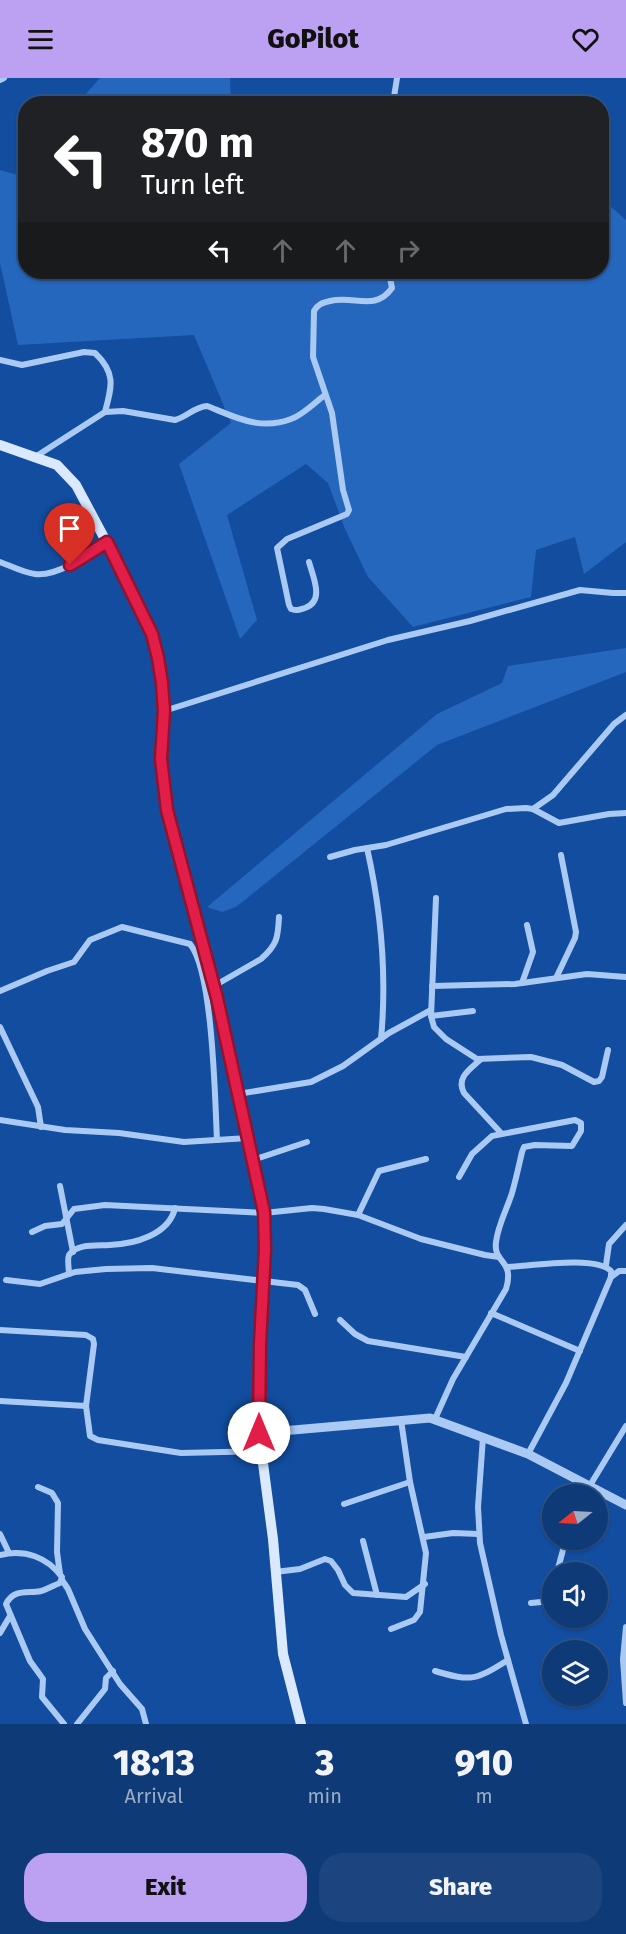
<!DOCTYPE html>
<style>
:root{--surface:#0e3a77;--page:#1c457f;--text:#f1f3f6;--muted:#9badc6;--line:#2e5489;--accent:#bca0f2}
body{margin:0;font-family:"Fira Sans",sans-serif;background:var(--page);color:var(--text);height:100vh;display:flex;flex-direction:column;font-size:22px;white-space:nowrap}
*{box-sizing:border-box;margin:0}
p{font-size:20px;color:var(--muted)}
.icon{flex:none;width:33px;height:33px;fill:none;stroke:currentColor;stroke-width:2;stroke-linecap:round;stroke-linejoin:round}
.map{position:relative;height:1646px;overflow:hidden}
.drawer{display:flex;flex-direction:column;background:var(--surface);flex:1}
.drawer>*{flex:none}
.guide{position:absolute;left:18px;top:18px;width:591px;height:183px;border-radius:24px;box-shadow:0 2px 4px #0004,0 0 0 2px var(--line);background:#202124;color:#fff;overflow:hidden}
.needle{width:39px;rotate:252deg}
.fabs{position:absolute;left:542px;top:1406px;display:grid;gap:12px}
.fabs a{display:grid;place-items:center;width:66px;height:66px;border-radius:50%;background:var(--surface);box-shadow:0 2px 4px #0004,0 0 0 2px var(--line);font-size:30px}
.pin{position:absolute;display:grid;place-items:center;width:51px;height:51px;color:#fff;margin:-62px -26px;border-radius:50% 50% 50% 0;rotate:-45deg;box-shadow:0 0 6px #0007}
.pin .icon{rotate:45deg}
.me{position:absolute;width:66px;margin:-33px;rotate:0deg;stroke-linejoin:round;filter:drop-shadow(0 0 4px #0008)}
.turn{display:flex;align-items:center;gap:21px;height:126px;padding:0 24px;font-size:27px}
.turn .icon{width:78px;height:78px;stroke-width:2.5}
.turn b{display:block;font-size:42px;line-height:51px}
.lanes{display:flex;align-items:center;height:57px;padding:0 24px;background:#0003;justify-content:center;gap:30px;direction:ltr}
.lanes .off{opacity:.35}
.eta{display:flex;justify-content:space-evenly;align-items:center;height:102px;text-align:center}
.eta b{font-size:36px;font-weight:800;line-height:42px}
.button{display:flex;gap:12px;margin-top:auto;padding:12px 24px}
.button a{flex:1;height:69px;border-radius:24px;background:var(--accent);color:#111;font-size:24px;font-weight:800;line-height:69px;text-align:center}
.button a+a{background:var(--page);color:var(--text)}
header{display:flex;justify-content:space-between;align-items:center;height:78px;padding:0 24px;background:var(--accent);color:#111;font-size:27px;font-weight:800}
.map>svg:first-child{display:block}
.green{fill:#2567bd}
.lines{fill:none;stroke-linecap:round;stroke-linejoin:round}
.minor{stroke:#aacaf4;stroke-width:6}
.tertiary{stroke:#aacaf4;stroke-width:9}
.secondary{stroke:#dae9fd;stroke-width:10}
.route-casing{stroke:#92132f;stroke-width:15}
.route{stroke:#e11d48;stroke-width:10}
</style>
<header><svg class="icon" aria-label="menu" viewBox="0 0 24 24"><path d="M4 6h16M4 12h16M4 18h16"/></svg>GoPilot<svg class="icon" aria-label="heart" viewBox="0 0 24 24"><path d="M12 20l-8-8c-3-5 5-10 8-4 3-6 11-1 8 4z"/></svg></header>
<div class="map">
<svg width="626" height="1646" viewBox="0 0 626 1646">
<rect width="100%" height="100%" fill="#124d9f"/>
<g class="green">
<path d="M100,0H230L231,25H84L85,17Z"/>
<path d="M0,92L21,98H25L26,194H602V125L610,128L626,142V464L584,496L575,459L536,472L531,519L413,549L368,499L345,451L328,405L306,386L227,437L257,542L240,561L179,386L231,345L194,257L18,267L0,185Z"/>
<path d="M626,570V594L437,667L236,829L222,834L207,829L437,636L502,605L508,588Z"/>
</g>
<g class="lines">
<g class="minor">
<path d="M0,2L4,0"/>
<path d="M371,26L388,22L394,19L397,0"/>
<path d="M0,282L22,287L84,274L95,275C116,295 112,308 105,334"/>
<path d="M35,379L105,334L123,333L175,342C187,339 194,329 207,328C235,339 260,353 291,341C303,337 315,324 325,317"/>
<path d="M0,484C11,488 24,495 35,496C58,499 89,476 107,464"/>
<path d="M309,484C313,499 325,523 305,530C299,532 297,533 291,531L289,527L277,470L287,461L347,436L349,432L343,412L332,335L313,279L314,233C318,226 322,225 330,223C354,217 375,234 392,210L390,200L387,194"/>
<path d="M164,633L388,562L470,543L580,512L613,515H626"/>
<path d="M533,731L553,717L614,646L626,637"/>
<path d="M367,770C381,832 387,897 381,961"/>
<path d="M330,779L355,772L386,767L506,731L526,730L533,731L559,745L609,736L626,735"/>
<path d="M436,820L431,938L434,949L446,961L477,981L531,979L562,987L594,1004L599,1003L602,999L608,972"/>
<path d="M556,900L575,860L576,854L561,777"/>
<path d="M522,905L533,874L527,847"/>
<path d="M214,908L261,881C277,867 278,860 279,839"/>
<path d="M432,908L515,906L587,896L626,899"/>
<path d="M0,913L47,893L74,884L90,862L122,849L190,866C213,893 215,1023 217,1062"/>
<path d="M431,938L473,933"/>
<path d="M0,949L38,1029L41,1049"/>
<path d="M480,982C469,992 456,1000 464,1015L501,1055"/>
<path d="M238,1016L311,1004L343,988L389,955L431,932"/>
<path d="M0,1042L65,1052L119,1055L184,1064L248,1060"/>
<path d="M253,1082L307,1064"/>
<path d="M60,1108L73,1174"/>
<path d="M358,1137L379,1093L426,1081"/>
<path d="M32,1154L45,1148L62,1146L74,1131L105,1127L264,1135L312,1130L324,1131L358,1137L421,1161L485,1177L499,1179"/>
<path d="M606,1187L609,1166L626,1147"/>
<path d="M507,1189C530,1188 596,1177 611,1193V1199"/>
<path d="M69,1196C69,1191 67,1181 69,1177C77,1165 98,1168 110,1167C134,1166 169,1157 175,1130"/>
<path d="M6,1202L40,1206L75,1194L106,1191L152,1190L298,1207L305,1212L315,1236"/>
<path d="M491,1235L580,1273"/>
<path d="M340,1242L355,1256L368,1263L466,1279"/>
<path d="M0,1252L86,1257L93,1261L94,1266L86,1328L0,1323"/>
<path d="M86,1328L90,1358L98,1362L181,1375L262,1373"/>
<path d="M435,1341L453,1301L506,1211C515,1181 493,1186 496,1164C498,1147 507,1131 512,1115C516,1101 519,1087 522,1074L524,1069L535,1067L572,1068L581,1053V1045L575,1042L492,1058L472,1076L459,1099"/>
<path d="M483,1359L478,1429L480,1465L501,1557L526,1646"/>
<path d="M528,1376L566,1305L611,1199L619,1193H626"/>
<path d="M38,1409L52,1415L58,1425L57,1474L60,1496"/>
<path d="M580,1416L583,1406"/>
<path d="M589,1416V1409L626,1348"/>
<path d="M344,1426L410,1404"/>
<path d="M0,1456L9,1475"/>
<path d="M424,1459L453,1455L479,1456"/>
<path d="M590,1461V1462"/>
<path d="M363,1463L377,1517"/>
<path d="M0,1477C25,1471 47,1479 62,1499L60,1505C54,1507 48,1511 41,1513C28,1516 14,1510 6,1526L30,1583L43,1601L42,1619L64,1646"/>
<path d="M275,1494L300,1491L325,1481L331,1483L338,1492L345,1507L353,1515L406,1519L425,1506"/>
<path d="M557,1494L566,1461"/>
<path d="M62,1502L68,1511L85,1551L120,1606L142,1631L146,1646"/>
<path d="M531,1525L552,1523"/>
<path d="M626,1549L623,1581L626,1625"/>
<path d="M391,1551L414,1542L420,1534L426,1475L410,1404L401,1342"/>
<path d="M0,1555L10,1538"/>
<path d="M435,1593C472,1604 476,1602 508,1582"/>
<path d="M77,1646L105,1611L106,1600L113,1593"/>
</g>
<path class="tertiary" d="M259,1355L430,1340L528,1376L626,1427"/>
<path class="secondary" d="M0,367L57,387L76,407L132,512L152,557L162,605L164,633L161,681L167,732L217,919L264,1135L265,1171L260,1266L259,1355L273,1461L283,1576L301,1646"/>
</g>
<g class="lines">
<defs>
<path id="route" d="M70,487L107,464L152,556L158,580L162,605L164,633L161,681L167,732L217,920L264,1134L265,1171L260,1266L259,1355"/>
</defs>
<use href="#route" class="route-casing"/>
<use href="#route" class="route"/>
</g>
</svg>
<div class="fabs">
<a><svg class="needle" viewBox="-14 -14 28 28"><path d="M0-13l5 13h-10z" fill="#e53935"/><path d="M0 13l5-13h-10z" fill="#9badc6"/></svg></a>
<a><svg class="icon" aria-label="sound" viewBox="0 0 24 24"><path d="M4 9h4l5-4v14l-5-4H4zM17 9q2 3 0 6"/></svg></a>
<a><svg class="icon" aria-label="layers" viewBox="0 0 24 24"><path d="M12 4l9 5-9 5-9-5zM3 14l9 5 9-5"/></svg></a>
</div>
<div class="pin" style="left:70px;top:487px;background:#d93025"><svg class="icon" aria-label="arrive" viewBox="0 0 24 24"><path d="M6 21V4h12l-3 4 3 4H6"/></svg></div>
<svg class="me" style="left:259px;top:1355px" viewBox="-20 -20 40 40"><circle r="19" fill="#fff"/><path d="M0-13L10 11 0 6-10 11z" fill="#e11d48"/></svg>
<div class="guide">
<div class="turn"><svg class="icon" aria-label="left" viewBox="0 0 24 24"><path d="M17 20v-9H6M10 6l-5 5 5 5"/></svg><div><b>870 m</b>Turn left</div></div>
<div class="lanes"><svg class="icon" aria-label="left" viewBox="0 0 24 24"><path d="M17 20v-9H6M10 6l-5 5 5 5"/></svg><svg class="icon off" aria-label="ahead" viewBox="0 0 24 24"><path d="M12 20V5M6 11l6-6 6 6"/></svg><svg class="icon off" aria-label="ahead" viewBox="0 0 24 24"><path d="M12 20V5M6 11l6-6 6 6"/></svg><svg class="icon off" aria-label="right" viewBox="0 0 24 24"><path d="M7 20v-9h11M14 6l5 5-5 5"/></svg></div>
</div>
</div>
<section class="drawer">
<div class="eta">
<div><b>18:13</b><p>Arrival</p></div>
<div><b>3</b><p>min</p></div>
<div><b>910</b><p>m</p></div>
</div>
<div class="button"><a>Exit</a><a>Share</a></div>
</section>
